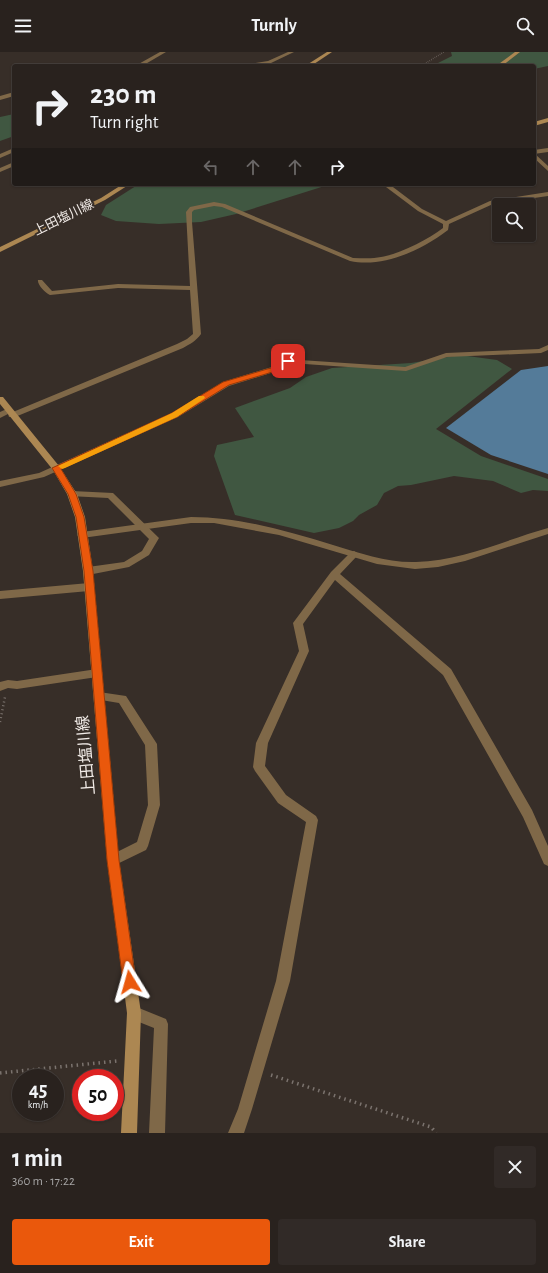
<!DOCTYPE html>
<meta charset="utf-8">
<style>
:root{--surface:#29221e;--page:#312a27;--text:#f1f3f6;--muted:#a5a4a4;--line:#453f3c;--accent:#ea580c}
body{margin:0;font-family:"Alegreya Sans","Noto Sans JP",sans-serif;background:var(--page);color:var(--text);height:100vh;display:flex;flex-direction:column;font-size:15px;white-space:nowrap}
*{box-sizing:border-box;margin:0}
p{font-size:13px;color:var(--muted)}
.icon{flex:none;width:22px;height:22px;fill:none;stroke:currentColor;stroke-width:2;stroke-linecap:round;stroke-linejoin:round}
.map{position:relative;height:1081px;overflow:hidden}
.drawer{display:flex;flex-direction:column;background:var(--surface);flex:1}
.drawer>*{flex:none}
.banner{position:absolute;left:12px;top:12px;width:524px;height:122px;border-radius:4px;box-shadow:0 1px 3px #0004,0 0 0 1px var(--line);background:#29221e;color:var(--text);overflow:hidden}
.controls{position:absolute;left:492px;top:146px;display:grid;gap:8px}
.controls a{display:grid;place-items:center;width:44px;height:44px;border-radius:4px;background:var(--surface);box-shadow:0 1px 3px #0004,0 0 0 1px var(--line);font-size:20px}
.speed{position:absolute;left:12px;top:1017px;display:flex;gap:8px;font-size:20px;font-weight:700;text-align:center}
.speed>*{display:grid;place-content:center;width:52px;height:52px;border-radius:50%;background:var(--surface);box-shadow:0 1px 3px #0004,0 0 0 1px var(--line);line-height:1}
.speed small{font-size:10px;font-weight:400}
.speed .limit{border:6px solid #d22;background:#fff;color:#111}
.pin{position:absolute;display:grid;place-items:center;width:34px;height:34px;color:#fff;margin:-17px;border-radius:8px;box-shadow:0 2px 6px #0006}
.me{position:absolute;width:44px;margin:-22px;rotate:352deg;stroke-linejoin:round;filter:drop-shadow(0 0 3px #0008)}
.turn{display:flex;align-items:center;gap:14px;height:84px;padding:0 12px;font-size:18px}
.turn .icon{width:52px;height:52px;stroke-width:2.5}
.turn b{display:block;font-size:28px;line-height:34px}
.lanes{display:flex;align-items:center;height:38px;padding:0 12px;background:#0003;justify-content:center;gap:20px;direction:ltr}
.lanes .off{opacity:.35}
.round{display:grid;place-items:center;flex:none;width:42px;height:42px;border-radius:4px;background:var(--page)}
.summary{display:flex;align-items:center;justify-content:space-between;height:68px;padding:0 12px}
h1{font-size:24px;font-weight:600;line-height:30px}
.cta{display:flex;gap:8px;margin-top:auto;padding:8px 12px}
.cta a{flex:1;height:46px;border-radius:4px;background:var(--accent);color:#fff;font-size:16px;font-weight:600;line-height:46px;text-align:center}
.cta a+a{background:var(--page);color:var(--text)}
header{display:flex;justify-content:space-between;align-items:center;height:52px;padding:0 12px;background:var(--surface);font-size:18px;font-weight:600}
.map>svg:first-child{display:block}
.green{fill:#405741}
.water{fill:#547b99}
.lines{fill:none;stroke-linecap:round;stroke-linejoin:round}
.path-far2{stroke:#7b736e;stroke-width:1.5;stroke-dasharray:0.5 1.5;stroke-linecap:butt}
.path-far1{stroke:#7b736e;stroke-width:2.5;stroke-dasharray:1 3;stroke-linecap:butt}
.path{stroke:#7b736e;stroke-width:3.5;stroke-dasharray:1.5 4;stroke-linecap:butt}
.minor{fill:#7f6848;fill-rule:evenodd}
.tertiary{fill:#7f6848;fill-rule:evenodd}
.secondary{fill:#ac8752;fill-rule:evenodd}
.route{fill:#ea580c;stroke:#983908}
.slow{fill:#f59e0b}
.labels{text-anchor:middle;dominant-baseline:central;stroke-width:4;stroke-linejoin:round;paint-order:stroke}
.far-street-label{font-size:13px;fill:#f1ebe7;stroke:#372e28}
.street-label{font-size:16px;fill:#f1ebe7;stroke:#372e28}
</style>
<header><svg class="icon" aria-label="menu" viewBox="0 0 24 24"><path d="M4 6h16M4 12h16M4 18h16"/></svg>Turnly<svg class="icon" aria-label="search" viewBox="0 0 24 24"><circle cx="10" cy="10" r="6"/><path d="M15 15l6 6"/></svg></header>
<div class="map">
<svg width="548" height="1081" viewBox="0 0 548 1081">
<rect width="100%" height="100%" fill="#372e28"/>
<g class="green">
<path d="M451,0H548V14L534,17V14H432L452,4Z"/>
<path d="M14,62V84L0,89V65Z"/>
<path d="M139,132H331L236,162L201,170L159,172L116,169L101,163L106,153Z"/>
<path d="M460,303L497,308L512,317L436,377L481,404L548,427V439L533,438L521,441L493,429L454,424L411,433L398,434L384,441L377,453L359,463L353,469L339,476L314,481L235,463L214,404L217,393L254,385L235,356L290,336L306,325L332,316L411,311Z"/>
</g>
<path class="water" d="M548,314V422L491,403L446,376L521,318Z"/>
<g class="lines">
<path class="path-far2" d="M421,14L444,0"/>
<path class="path-far1" d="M0,670L5,645"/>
<g class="path">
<path d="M0,1021L117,1009"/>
<path d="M271,1023L431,1075L436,1081"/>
</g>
<g class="minor">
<path d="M160,0H166L142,14H135Z"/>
<path d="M288,0H294L271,11L238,14L268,9Z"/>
<path d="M14,40V44L0,48V44Z"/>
<path d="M14,96V100L0,106V102Z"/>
<path d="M548,96V100L534,102V98Z"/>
<path d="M14,110V114L0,120V116Z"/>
<path d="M382,132H389L422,157L446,169L490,149L548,140V144L493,152L449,172L448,178C422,198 384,216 350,209L222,155L214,154L194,158L192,160V170L201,282C196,289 190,292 183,296L15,365H9L8,362L0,366V360L9,356L12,357L13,360L177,292L187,287L193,282L190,238L118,236L50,243C45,241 37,232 38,228H42L52,239L118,232L190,234L186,160L190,155L214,150L225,152L353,206C362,206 372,207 381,205C400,202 427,188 443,176V172L418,159Z"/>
<path d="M548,293V298L541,301L447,305L406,319L290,311L287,316L229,334L178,365L44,425L0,435V429L39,421L172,361L223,330L281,312L285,307L405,315L446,301L539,297Z"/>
<path d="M72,439L113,441L159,486L149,503L129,515L88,523L85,521L83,519L85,517L88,515L124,510L142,499L149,487L108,446L69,444L67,442Z"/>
<path d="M354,499L359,502L357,504L340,522L451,617L532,758L548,794V814L544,812L523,765L443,623L335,528L303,572L309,599L268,691L265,714L286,743L316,764L318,768L290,929L252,1057L244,1081H228L238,1057L276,929L306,770L278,751L255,719L253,715L256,691L299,599L293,571L331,520L351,500Z"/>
<path d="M89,531L93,532L94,535L93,538L89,539L0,547V539Z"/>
<path d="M97,617L101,618L102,621L101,624L97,625L17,637L8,636L0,639V630L8,628L17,629Z"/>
<path d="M99,640L126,644L157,692L160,753L148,794L146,798L113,814L109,812L107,808L109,804L137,790L148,753L145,693L119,651L95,647L94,644L95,641Z"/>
<path d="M134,954L166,967L168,972L165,1081H149L154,976L129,966L127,961L129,956Z"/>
</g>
<g class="tertiary">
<path d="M534,101L548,114V119L534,106Z"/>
<path d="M191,465C240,465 287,479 333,493C360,501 388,511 416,510C462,509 505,488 548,476V482L465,509L438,515L415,517L377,512L279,483L214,471H191L82,486L77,483L82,480Z"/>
</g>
<g class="secondary">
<path d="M327,0H332L311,14H305Z"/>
<path d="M515,0H520L502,14H496Z"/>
<path d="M548,66V70L534,74V70Z"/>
<path d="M123,132H130L105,148L0,200V195L101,146Z"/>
<path d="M0,345H3L59,414L77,442L85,465L93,519L119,808L141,961L137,1081H121L127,961L107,808L83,519L75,465L67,442L53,418L0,352Z"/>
</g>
</g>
<path class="route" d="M285,307H288L292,309L286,316L229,333L177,365L61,417L76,442L84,465L93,519L119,808L136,930L134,934L130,936L125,934L123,930L107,808L84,519L76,465L68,442L52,416L172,361L223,330L281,313Z"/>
<path class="slow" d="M199,344H204L205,346L177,365L65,416L62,417L58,414L172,361Z"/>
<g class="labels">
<g class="far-street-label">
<text transform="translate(64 166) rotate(-26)">上田塩川線</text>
</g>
<g class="street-label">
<text transform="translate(86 703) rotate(-95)">上田塩川線</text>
</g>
</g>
</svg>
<div class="controls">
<a><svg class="icon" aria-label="search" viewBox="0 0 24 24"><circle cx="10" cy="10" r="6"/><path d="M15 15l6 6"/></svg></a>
</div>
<div class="speed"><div>45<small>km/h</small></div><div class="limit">50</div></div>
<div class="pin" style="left:288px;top:309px;background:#d93025"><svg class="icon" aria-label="arrive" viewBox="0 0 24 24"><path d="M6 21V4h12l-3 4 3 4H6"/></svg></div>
<svg class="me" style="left:130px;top:930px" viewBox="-20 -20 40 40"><path d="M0-17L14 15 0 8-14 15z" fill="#ea580c" stroke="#fff" stroke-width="4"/></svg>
<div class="banner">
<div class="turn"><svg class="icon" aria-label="right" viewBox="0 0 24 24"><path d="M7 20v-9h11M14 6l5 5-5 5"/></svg><div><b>230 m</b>Turn right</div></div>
<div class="lanes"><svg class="icon off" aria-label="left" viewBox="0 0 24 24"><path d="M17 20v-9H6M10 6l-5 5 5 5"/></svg><svg class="icon off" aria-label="ahead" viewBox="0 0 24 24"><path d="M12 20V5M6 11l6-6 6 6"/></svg><svg class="icon off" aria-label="ahead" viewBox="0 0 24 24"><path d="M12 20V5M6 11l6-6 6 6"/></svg><svg class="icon" aria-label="right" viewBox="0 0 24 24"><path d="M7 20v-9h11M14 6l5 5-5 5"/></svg></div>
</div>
</div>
<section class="drawer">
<div class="summary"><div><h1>1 min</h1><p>360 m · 17:22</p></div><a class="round"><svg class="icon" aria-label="close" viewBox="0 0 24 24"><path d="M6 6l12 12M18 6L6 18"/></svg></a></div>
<div class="cta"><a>Exit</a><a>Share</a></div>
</section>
